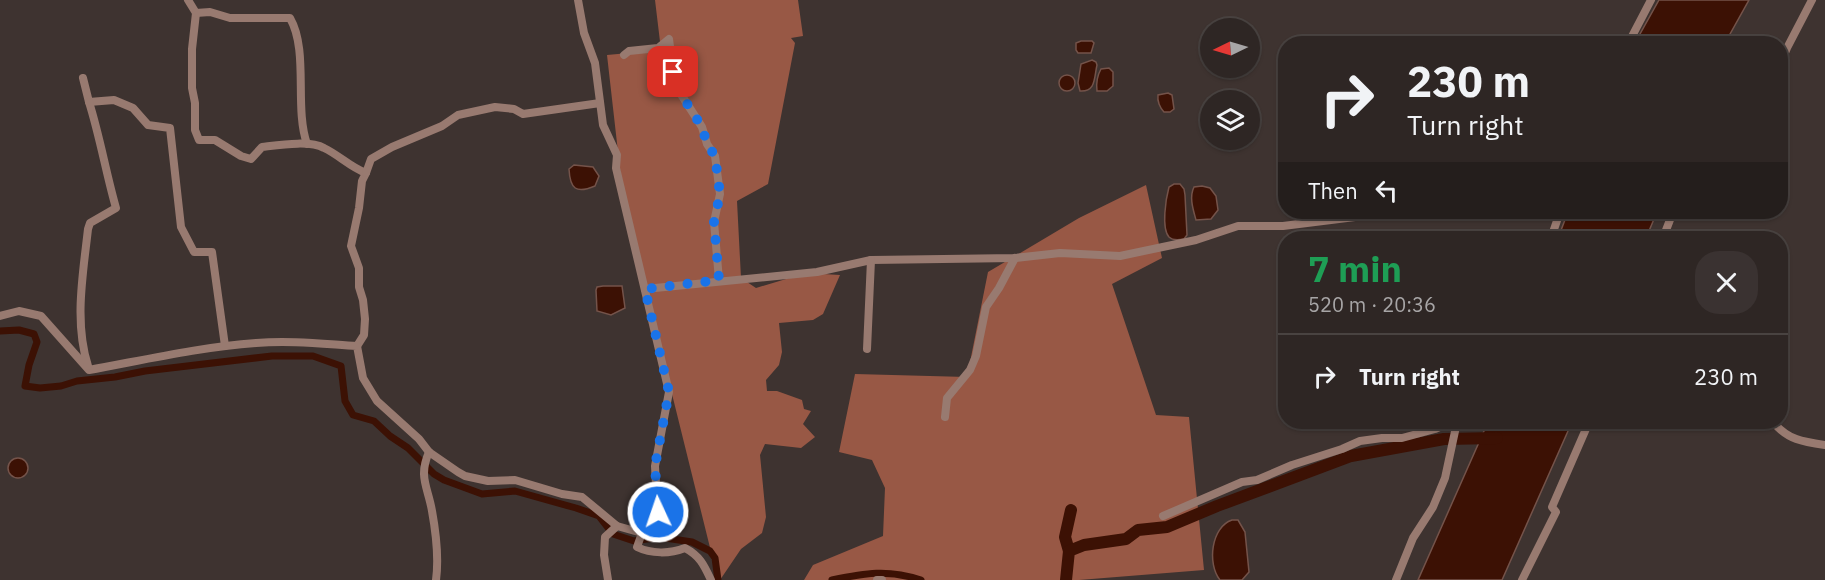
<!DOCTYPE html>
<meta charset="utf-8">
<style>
:root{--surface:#2e2624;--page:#3a3231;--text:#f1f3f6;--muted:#a7a5a6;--line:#494341}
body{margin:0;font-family:"IBM Plex Sans",sans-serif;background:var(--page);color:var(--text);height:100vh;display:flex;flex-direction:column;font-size:22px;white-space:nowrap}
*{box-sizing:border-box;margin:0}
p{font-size:20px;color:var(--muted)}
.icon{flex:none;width:33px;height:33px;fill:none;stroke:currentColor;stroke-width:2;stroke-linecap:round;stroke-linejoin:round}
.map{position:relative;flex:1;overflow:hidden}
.drawer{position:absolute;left:1278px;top:231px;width:510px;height:198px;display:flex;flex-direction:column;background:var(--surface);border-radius:24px;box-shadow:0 2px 4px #0004,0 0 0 2px var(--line)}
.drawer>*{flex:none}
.top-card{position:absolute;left:1278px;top:36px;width:510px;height:183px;border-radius:24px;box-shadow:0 2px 4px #0004,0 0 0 2px var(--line);background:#2e2624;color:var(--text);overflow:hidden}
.needle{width:39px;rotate:265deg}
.controls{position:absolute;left:1200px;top:18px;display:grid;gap:12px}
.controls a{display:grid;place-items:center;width:60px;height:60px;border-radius:50%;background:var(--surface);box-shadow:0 2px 4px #0004,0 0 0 2px var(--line);font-size:30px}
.pin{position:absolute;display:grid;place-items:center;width:51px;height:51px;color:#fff;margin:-26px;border-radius:12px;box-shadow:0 3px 9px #0006}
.me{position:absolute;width:66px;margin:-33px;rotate:357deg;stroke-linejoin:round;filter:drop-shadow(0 0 4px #0008)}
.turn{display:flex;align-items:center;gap:21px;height:126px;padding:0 30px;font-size:27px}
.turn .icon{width:78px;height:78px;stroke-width:2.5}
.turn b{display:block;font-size:42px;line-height:51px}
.then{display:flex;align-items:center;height:57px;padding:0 30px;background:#0003;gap:12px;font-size:22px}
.round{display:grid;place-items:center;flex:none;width:63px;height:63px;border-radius:24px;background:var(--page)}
.overview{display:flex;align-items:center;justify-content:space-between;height:102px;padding:0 30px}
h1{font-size:36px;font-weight:700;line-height:45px;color:#1e9e55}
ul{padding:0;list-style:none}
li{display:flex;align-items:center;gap:18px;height:84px;padding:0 30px;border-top:2px solid var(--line)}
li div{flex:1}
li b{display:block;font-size:22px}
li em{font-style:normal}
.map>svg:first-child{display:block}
.forest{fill:#985845}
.water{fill:#3c1104;stroke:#74534a;stroke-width:1.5}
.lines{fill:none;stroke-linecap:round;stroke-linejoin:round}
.canal{stroke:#3c1104;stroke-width:7}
.river{stroke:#3c1104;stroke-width:12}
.street{stroke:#987a70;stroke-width:8}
.route{stroke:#1a73e8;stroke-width:10;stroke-dasharray:0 18}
</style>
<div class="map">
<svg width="1825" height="580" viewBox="0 0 1825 580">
<rect width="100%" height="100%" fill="#3e3330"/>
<g class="forest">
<path d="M655,0H798L803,36L791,38L795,43L768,184L737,201L741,278L756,288L806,273L840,275L823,314L813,320L779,323L782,352L779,365L766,380L767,391H777L802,400L804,409L811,411L803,424L815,437L801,448L765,444L760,455L766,517L762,533L741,549L720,580H718L623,196L607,55L661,50Z"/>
<path d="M1146,185L1162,258L1112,284L1156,415L1189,417L1204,570L1079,580H804L813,565L883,536L885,488L872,460L839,452L855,374L967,377L988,272L1079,218Z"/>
</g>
<g class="water">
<path d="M1659,0H1749L1725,43H1635Z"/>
<path d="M1081,41H1092L1094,43L1091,53H1078L1076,50V43Z"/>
<path d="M1092,60L1096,62L1097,65C1094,78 1096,92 1080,91L1078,83L1081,64Z"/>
<path d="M1109,68L1113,72V86L1107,91H1097C1096,83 1097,76 1101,69Z"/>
<circle cx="1067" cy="83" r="8"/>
<path d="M1168,93L1172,95L1174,109L1170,112H1164C1160,108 1157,101 1158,95Z"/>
<path d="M574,165L593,167L599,176L595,186C576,194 570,189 569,169Z"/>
<path d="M1174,184H1180L1184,189L1185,195L1187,235L1184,239C1179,240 1173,241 1169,237C1161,228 1166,198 1169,187Z"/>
<path d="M1202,186L1210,188L1216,196L1218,210L1211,219L1196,220C1193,209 1189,197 1194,187Z"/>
<path d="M1568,212H1657L1646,238H1558Z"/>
<path d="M603,286H622L625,308L611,315L597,311L596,290L597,287Z"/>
<path d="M1488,422H1572L1502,580H1418Z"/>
<circle cx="18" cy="468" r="10"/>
<path d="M1232,520H1238L1245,532L1249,572L1242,580H1220C1207,564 1211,527 1232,520Z"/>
</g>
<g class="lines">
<g class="canal">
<path d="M0,331L19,330L34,334L37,342L29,365L25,386L40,388L61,386L77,381L115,377L145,371L272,356H313L341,366L345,401L353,415L374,421L390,436L408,448L434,474L444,480L482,494L515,491L576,508L599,516L613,534L634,541L659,537L692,542L710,551L715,558L718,580"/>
<path d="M832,580C865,573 888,569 921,580"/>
</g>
<g class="river">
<path d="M1069,551L1065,537L1071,510"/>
<path d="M1066,580L1069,551L1084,545L1126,539L1138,530L1167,527L1217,506L1351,456L1444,439L1497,438"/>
</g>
<g class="street">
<path d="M188,0L196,13L192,49V88L195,103V130L199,140H215L241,156L251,159L262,147C279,145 310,140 324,148C339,155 350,167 366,173L362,181L359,208L351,246L359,268V287L363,300L365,319L364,335L357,346"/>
<path d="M196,13L210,12L230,18H290C309,51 294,107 307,144"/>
<path d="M1628,44L1651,0"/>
<path d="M624,55L629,51L658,48L669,39L675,85L702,127L707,144L715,156L720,194L714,222L719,280"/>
<path d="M1780,65L1787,48L1812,0"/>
<path d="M83,78L89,102L114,100L133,108L148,125L170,128L181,227L194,252H212L225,346"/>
<path d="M366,173L371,159L392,147L442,126L458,115L495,107L514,109L523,114L600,103"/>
<path d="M1551,238L1560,212"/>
<path d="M1663,238L1673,212"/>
<path d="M645,289L817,272L871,260L1015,258L1060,253L1120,256L1196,240L1238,226H1283L1371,215L1382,212"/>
<path d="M0,316L19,311L41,316L89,370C144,360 200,347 256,343C290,340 324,344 357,346L363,378L377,401L419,439L429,452L458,472L465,476L488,481L515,480L562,494L582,497L617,526L642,533L658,522L655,466L669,392L616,168L617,155L603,125L595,63L584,33L578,0"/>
<path d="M867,349L871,260"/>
<path d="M88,366C74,322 83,274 88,229L90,223L116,208C106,173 100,137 89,102"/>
<path d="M945,417L947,398L970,370L976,356L986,307L999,288L1015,258"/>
<path d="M1773,422C1788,440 1803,442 1825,445"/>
<path d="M429,452C418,477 428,487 432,511C436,533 439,558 436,580"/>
<path d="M1163,516L1242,482L1257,480L1292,465L1342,449L1360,441L1382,438H1402L1435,429L1451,422"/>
<path d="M642,533L637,547C651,554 670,554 685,548C700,556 704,565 711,580"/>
<path d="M608,580L604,555L605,537L617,526"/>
<path d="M877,580H882"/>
<path d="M1396,580L1413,538L1433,507L1445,478L1457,422"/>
<path d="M1522,580L1556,512L1552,507L1589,422"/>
</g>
</g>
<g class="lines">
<path class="route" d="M658,512L655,466L669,392L645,289L719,280L714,222L720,194L715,156L707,144L702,127L675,85L673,72"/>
</g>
</svg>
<div class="controls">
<a><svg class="needle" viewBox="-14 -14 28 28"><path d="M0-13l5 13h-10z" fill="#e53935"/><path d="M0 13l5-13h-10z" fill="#a7a5a6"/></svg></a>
<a><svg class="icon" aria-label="layers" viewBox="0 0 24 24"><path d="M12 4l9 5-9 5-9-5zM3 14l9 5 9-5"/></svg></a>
</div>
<div class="pin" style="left:673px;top:72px;background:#d93025"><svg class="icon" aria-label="arrive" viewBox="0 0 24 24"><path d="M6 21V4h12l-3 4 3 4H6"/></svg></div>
<svg class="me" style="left:658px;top:512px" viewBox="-20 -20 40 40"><circle r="17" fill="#1a73e8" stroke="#fff" stroke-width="3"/><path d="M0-11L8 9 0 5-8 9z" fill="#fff"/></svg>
<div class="top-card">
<div class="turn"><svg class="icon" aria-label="right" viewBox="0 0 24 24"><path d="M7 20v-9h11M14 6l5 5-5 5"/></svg><div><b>230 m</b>Turn right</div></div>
<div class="then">Then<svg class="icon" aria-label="left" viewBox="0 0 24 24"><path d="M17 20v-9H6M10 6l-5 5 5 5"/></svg></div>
</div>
<section class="drawer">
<div class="overview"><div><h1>7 min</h1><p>520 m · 20:36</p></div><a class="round"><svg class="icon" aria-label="close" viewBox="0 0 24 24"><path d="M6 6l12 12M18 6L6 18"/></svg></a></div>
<ul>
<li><svg class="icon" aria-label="right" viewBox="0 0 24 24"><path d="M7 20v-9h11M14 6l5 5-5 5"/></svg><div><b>Turn right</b></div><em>230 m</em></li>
</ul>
</section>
</div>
